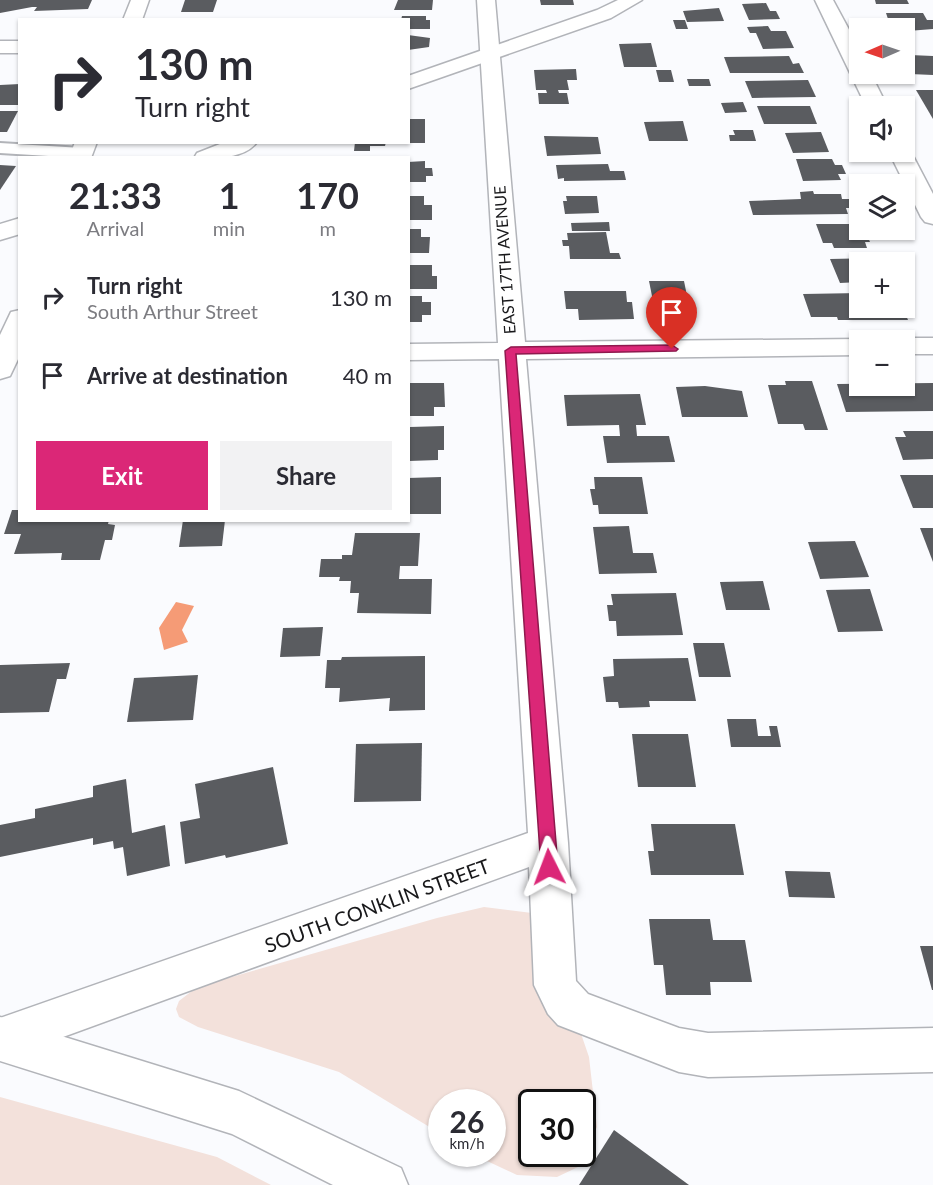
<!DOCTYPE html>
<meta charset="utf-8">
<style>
:root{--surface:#fff;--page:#f2f2f3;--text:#2b2b33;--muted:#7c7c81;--accent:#db2777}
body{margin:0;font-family:Lato,sans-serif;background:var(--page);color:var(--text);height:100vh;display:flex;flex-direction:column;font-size:22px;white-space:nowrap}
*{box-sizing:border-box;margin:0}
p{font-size:20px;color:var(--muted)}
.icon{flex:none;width:33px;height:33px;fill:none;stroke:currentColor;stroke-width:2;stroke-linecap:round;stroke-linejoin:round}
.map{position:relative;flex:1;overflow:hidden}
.sheet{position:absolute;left:18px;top:156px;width:392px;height:366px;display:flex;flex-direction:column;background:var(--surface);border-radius:0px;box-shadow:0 2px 4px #0004}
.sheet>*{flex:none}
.hud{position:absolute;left:18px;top:18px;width:392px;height:126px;border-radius:0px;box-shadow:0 2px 4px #0004;background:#fff;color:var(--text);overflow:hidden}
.needle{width:39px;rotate:268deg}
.fabs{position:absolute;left:849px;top:18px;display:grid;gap:12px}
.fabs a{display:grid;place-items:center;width:66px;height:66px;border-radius:0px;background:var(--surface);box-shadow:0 2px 4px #0004;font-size:30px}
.speed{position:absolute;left:428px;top:1089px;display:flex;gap:12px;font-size:30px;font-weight:700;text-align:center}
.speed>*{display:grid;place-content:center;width:78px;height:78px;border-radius:50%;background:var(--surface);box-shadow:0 2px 4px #0004;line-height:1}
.speed small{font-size:15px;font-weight:400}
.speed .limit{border:3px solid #111;border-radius:9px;background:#fff;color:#111}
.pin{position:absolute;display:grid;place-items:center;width:51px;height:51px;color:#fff;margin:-62px -26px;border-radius:50% 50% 50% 0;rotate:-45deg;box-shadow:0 0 6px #0007}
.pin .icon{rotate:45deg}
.me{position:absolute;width:66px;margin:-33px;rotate:357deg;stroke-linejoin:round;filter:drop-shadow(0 0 4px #0008)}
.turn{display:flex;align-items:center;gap:21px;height:126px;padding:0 18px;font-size:27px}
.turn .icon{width:78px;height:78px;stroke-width:2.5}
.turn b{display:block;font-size:42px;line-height:51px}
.eta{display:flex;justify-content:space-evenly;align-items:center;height:102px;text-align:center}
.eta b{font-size:36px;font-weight:700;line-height:42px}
.cta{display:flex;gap:12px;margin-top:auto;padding:12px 18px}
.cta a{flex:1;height:69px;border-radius:0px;background:var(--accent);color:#fff;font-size:24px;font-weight:700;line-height:69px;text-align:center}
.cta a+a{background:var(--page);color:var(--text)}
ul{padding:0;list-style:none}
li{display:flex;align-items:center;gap:18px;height:78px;padding:0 18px}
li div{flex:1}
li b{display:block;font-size:22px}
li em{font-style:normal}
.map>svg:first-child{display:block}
.green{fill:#f3e1db;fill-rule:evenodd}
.water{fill:#f59b76}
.building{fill:#5a5c60}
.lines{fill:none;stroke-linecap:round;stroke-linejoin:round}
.lane-casing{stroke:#b2b4b9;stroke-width:4}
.street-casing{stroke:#b2b4b9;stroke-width:3}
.secondary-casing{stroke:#b2b4b9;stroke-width:3}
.lane{fill:#fff;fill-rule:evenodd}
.street{fill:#fff;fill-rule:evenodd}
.secondary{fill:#fff;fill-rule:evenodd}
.route{fill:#db2777;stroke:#8e194d;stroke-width:1.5}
.labels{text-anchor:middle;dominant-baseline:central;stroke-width:6;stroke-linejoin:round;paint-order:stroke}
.street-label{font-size:16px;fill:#18181a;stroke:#fff}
.near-street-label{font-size:20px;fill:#18181a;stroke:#fff}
</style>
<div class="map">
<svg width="933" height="1185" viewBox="0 0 933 1185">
<rect width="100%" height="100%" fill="#fafbfe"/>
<g class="green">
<path d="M484,907L540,914L589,1057L597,1127L578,1167L557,1177L517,1175L472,1154H492V1102H441V1134L339,1072L198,1027L179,1017L176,1009L179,1001L197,987L437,918ZM531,1102H582V1154H531Z"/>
<path d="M0,1097L217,1157L271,1185H0Z"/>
</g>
<path class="water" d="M176,602L194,606L182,630L188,642L164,650L159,628Z"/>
<g class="building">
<path d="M0,0H92L88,9L34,11L37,7H32L0,13Z"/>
<path d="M185,0H217L213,12H181Z"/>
<path d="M398,0H433L432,10H394Z"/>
<path d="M540,0H573L574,5H541Z"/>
<path d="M875,0H907L909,4H876Z"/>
<path d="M766,3L770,11H776L780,19L749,20L742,4Z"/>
<path d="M719,8L724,21L687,22L683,11Z"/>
<path d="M886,13H923L927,20H933V29L908,31L907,29L895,28L892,22H889Z"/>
<path d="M402,16H426V20H430V29H408V20H401Z"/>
<path d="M673,20H685L688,29H676Z"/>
<path d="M768,26L771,31H786L794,48L763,49L756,33H750L747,27Z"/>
<path d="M408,35L430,38L429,47L408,50Z"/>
<path d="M651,43L657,67H624L619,44Z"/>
<path d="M910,55L933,56V75L910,74L904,64H914Z"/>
<path d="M789,56L793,64L799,63L804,73H730L724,57Z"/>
<path d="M576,69L577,80H567L569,90H558L559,93H567L569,104H539L538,93H547L546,90H536L534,70Z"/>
<path d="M656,70H671L674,82H659Z"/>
<path d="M687,79H709L711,86H689Z"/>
<path d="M808,80L816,97L752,98L745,81Z"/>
<path d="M20,84V105H0V85Z"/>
<path d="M916,90H933V119Z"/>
<path d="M743,102L747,112L725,113L721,103Z"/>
<path d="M757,106H810L817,124H764Z"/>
<path d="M0,111H18L7,132H0Z"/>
<rect x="408" y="119" width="17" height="24"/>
<path d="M683,121L688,141H649L644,122Z"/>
<path d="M733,130H753L756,141H730L729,135H735Z"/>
<path d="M821,132L829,152L793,153L785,133Z"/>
<path d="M544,136L598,137L601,154L547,156Z"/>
<path d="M355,142H386L385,146H370V151H354Z"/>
<path d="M796,159H832L835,165H842L846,174H838L841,180L803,181Z"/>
<path d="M425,161V168H432L433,176H426V182H408V162Z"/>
<path d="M608,164L610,171H624L626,180L564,181V178L558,179L556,165Z"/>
<path d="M0,165L16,166L0,190Z"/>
<path d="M813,191L814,194H841L842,199H852L856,208H846L848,214L753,215L749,201L801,199L800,192Z"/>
<path d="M408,196H424V205H432V220H408Z"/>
<path d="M566,196H597L599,213L565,214L563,201H567Z"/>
<path d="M609,222L610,231H572L571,223Z"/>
<path d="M816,224H860V230H865L870,242H865L867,248H834L832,243H823Z"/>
<path d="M408,229H421V237H430L429,253H408Z"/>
<path d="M606,232L610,253H619L621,259H570L569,246H563L562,240H568L567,233Z"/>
<path d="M876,258L878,262H860V282L840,283L830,259Z"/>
<path d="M408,265H432V276H437V289H408Z"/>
<path d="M649,281H684L688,301H653Z"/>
<path d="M564,291H626L627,302H632L634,319L579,320L578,309H566Z"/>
<path d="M860,293V308H903L908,320H838L837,317H811L803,294Z"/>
<path d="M408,296H422V302H431V315H422V322H408Z"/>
<path d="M785,381H812L828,430H805L803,424H778L768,385H786Z"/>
<path d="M408,383H444L445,407H434V416H408Z"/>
<path d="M933,383V411L846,412L837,384Z"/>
<path d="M705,386L742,391L748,417H682L676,387Z"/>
<path d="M640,394L646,425H636L637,436H669L675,462L607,463L603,436H620L619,425L567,426L564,395Z"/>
<path d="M444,426V450H438V460L409,461L410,427Z"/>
<path d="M903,431H933V459L903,460L895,437H906Z"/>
<path d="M900,475H933V508H913Z"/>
<path d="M441,477V514H408V478Z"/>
<path d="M594,477H642L648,514H599L598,505H593L590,489H595Z"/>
<path d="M12,510H20V520H109L108,524L115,525L112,540H105L100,560H61L62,553L14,554L21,534H4Z"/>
<path d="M183,520H225L222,546L179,547Z"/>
<path d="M629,526L633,553H653L657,573L599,574L593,527Z"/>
<path d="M920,528H933V562Z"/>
<path d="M355,533H420L418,566H400L399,579H432L431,614L357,613L359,593H350L351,581H339L340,577H319L321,559H342V555H352Z"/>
<path d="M855,541L869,577L820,579L808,542Z"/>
<path d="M763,581L770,610H726L720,582Z"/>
<path d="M870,589L883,631L838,632L826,590Z"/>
<path d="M676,593L683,635L617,636L616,621H609L607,605H613L611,594Z"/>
<path d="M323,627L320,656L280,657L283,628Z"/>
<path d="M693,643H724L731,677H699Z"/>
<path d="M425,656V710L389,711L390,698L339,702L340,688H325L327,660H341L342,657Z"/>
<path d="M688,658L696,701H649L650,707L619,708L618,702H606L603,677L614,676L613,659Z"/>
<path d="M70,663L66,679H57L49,712L0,713V665Z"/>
<path d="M198,675L193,720L127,722L134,678Z"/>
<path d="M727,719H756L758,736H771L769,726H777L781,747H731Z"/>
<path d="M632,734H688L696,787H638Z"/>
<path d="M422,743L421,801L354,802L356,744Z"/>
<path d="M273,767L288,844L226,858L225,855L185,864L180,822L200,818L195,784Z"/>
<path d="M126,779L132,833L165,825L170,866L127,876L123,847L114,849L113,841L93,845V838L0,857V825L35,818V809L93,797V786Z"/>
<path d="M651,824H735L744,875H651L648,851H654Z"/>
<path d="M785,871L830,872L835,898L789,897Z"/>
<path d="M649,919H710L713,940H745L752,982H710L711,995H666L663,965H654Z"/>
<path d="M920,946H933V990H932Z"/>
<path d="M614,1130L689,1185H579Z"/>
</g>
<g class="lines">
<defs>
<path id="lane" d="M0,143L82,148L90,153L81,158L0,153Z"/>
<g id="street">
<path d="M131,0H149L142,20H123Z"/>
<path d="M477,0H495L525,342L860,339L867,340H860V355L526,359L568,843L576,981L588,994L679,1028L708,1033L933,1028V1072L708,1077L679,1072L558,1025L548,1014L534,985L529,867L0,1060V1018L528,833L499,359L408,360V344L498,343Z"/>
<path d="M815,0H833L860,50V74H871L887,106H866Z"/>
<rect x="0" y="41" width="20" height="12"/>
<path d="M75,142H97L91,158H69Z"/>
<path d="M904,146L911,152L933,194V224L925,222L921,217L889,152H904Z"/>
<path d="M20,310V355L10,376L0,379V335L11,312Z"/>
<path d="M904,338H933V354H904V340H894Z"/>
</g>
<g id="secondary">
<path d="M618,0H642L611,18L408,89V76L597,10Z"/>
<path d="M225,142H257C244,160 213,158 194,158L197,153Z"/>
<path d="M20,218V234L0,240V224Z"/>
<path d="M0,1017L239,1091L401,1168L408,1185H333L232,1134L0,1061Z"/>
</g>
</defs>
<use href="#lane" class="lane-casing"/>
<use href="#street" class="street-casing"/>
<use href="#secondary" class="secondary-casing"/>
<use href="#lane" class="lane"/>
<use href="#street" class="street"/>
<use href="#secondary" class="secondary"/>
</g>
<path class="route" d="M672,345L678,349L676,351L516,354L558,867L555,872L549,874L543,872L541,867L505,351L511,347Z"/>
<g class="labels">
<g class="street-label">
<text transform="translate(504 260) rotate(-94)">EAST 17TH AVENUE</text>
</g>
<g class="near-street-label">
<text transform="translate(377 905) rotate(-20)">SOUTH CONKLIN STREET</text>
</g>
</g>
</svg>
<div class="fabs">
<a><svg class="needle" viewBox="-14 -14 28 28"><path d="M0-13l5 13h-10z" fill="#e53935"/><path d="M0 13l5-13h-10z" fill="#7c7c81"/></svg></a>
<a><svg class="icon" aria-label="sound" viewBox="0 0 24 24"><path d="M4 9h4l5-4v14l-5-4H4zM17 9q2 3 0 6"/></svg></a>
<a><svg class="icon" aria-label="layers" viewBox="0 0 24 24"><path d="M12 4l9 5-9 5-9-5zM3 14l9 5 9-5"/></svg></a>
<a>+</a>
<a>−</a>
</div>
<div class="speed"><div>26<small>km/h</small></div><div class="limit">30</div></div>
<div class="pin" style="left:672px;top:349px;background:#d93025"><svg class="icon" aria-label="arrive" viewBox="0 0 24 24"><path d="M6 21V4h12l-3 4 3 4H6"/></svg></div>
<svg class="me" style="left:549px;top:867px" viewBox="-20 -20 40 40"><path d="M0-17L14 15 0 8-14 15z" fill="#db2777" stroke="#fff" stroke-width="4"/></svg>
<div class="hud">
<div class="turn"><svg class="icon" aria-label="right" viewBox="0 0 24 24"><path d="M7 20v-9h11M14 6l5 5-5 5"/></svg><div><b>130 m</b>Turn right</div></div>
</div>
<section class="sheet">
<div class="eta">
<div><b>21:33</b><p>Arrival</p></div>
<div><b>1</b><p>min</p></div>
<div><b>170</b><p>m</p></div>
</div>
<ul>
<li><svg class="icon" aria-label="right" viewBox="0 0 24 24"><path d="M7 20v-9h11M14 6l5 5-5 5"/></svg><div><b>Turn right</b><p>South Arthur Street</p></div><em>130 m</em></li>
<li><svg class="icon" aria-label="arrive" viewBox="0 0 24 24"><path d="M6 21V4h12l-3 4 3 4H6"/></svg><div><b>Arrive at destination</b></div><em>40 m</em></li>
</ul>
<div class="cta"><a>Exit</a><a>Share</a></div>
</section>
</div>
